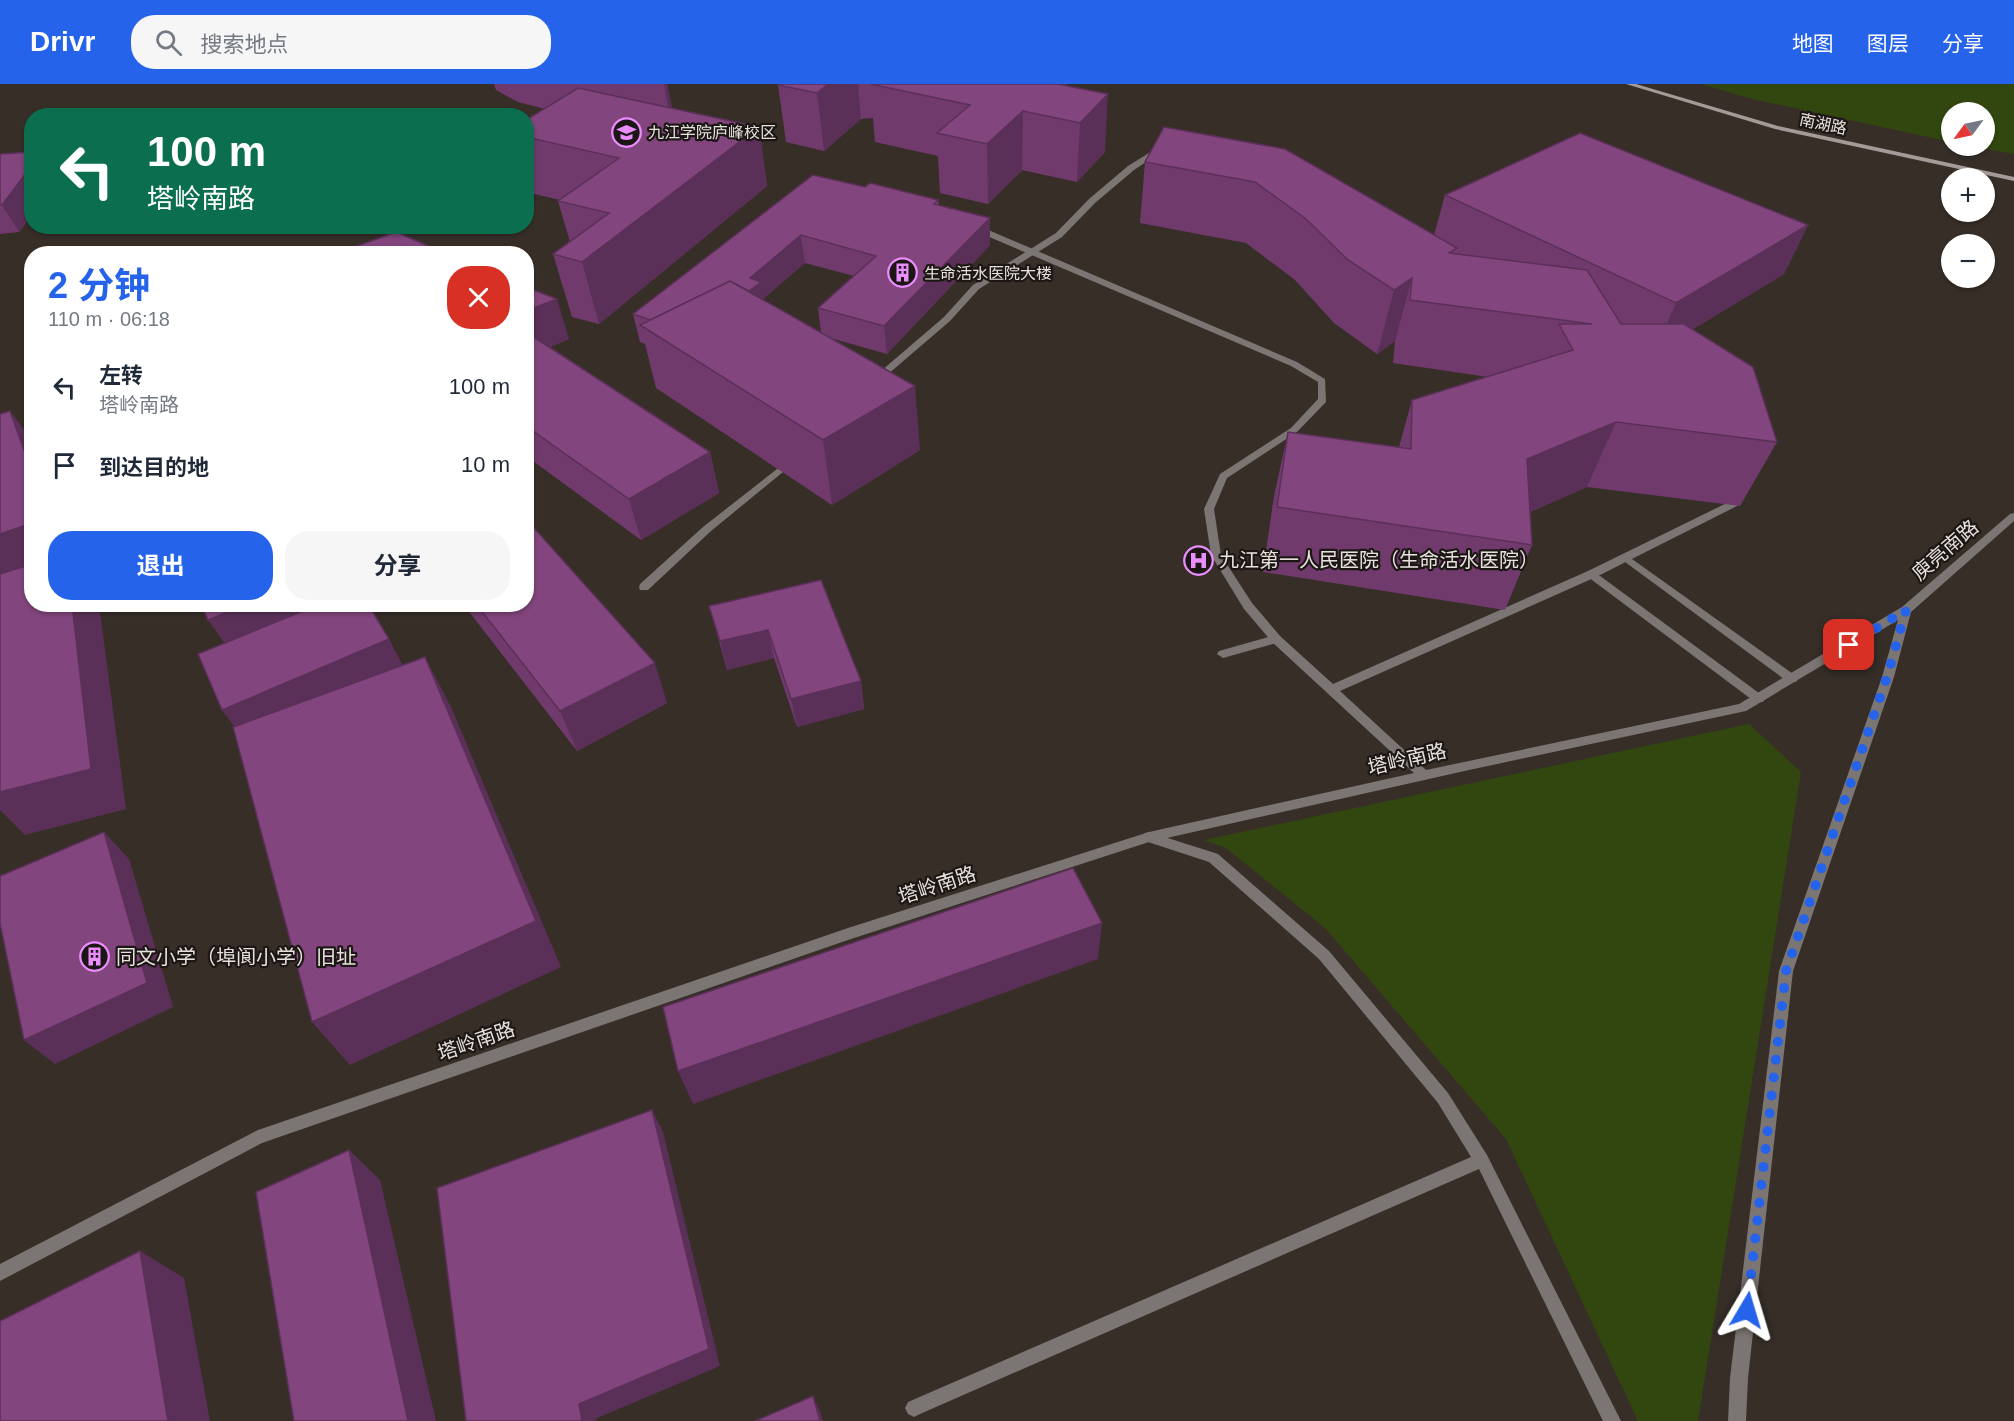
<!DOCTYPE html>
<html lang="zh">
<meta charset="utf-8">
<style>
:root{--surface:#fff;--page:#f6f6f7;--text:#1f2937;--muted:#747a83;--accent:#2563eb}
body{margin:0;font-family:Helvetica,"Noto Sans SC",sans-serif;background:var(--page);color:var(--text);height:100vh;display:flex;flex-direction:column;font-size:22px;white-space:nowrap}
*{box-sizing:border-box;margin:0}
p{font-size:20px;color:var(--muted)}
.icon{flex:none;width:33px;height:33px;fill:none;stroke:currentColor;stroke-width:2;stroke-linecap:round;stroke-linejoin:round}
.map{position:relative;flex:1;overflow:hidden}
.panel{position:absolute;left:24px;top:162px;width:510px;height:366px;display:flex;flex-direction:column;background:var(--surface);border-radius:24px;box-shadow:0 2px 4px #0004}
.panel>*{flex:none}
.top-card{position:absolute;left:24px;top:24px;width:510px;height:126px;border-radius:24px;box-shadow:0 2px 4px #0004;background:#0b6e4f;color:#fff;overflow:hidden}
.needle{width:39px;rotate:237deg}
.tools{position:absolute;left:1941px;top:18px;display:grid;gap:12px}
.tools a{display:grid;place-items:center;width:54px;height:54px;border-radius:50%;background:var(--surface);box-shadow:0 2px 4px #0004;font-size:30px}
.pin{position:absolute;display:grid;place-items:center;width:51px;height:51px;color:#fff;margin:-26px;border-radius:12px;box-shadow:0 3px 9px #0006}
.me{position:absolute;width:66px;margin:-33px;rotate:7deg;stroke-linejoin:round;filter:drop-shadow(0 0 4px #0008)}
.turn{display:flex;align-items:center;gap:21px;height:126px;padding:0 24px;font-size:27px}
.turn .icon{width:78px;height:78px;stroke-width:2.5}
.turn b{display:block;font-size:42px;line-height:51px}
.round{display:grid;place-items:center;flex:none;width:63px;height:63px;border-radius:24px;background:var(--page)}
.summary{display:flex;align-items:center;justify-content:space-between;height:102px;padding:0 24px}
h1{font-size:36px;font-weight:700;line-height:45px;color:var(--accent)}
.cta{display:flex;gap:12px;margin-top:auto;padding:12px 24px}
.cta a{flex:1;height:69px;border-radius:24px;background:var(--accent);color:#fff;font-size:24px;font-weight:700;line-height:69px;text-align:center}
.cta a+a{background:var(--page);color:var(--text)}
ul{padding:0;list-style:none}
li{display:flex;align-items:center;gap:18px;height:78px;padding:0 24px}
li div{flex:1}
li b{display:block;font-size:22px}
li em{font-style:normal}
header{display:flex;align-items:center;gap:36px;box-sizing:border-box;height:84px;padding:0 30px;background:var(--accent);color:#fff}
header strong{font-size:28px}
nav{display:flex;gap:33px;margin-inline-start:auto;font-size:21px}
.search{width:420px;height:54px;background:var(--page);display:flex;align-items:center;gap:15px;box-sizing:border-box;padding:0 21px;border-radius:24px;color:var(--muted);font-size:22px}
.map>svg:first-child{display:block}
.green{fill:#31470f}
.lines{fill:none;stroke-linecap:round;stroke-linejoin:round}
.lane{fill:#7b7573;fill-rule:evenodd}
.street{fill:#7b7573;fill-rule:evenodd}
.secondary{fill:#a49b98;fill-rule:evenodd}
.wall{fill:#703b6c;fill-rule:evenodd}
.shaded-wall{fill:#5b3058}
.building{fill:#82457d;stroke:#5b3058;stroke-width:1.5}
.route{stroke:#2563eb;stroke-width:10;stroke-dasharray:0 18}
.labels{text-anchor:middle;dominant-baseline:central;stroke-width:4.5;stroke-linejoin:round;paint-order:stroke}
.far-street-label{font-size:16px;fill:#e7e1dd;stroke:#1c1715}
.far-poi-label{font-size:16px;fill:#e7e1dd;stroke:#1c1715;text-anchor:start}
.street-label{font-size:20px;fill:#e7e1dd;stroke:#1c1715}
.poi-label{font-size:20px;fill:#e7e1dd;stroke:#1c1715;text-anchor:start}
</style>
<header>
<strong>Drivr</strong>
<div class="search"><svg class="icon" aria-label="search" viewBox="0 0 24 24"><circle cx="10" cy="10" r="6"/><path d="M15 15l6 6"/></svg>搜索地点</div>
<nav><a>地图</a><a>图层</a><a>分享</a></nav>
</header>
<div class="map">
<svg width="2014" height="1337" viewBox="0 0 2014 1337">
<rect width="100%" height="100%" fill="#372e28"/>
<g class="green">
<path d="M1701,0H2014V70L1970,62H1984V28H1952L1951,58L1752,15Z"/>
<path d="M1749,640L1801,688L1698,1337H1638L1506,1055L1325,844L1226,764L1204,756Z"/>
</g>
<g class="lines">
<g class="lane">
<path d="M1157,64L1164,66L1134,86L1095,119L1062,153L979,205L950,237L880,297H874V293L944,233L973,201L1056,149L1089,115L1128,82Z"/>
<path d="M791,374L794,375V379L711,447L648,506H640L639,503L640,500L703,443Z"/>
<path d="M1625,470L1796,592L1798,595L1796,598H1788L1621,475L1620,473L1621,471Z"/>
<path d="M1592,486L1763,612L1765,615L1763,618H1755L1588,493L1587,490Z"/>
<path d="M1276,551L1280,552L1282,555L1280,558L1223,574L1217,570L1219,567Z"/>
<path d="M1149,748L1218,770L1329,867L1448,1009L1487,1071L1621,1337H1603L1479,1085L920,1330L914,1333L908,1330L905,1324L908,1318L1471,1073L1438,1019L1319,875L1209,778L1145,757L1143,753L1145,749Z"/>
</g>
<path class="street" d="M973,142H979L1297,278L1325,295L1326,318L1297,348L1227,394L1214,425L1221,471L1252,519L1280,552L1333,600L1588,487L1733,416H1741V420L1596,493L1340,607L1426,686L1739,620L1902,523L2010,430L2014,429V437L1911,528L1894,593L1793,887L1748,1294L1746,1337H1728L1730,1294L1779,887L1882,593L1898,536L1746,627L1469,686L1149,758L848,856L262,1059L0,1197V1180L258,1046L848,844L1149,748L1414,689L1272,558L1244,525L1211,471L1204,425L1220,390L1291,344L1318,315V298L1291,282L973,146Z"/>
<path class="secondary" d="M1626,0H1636L1778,42L2014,93V97L1775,45Z"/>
</g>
<g class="wall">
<path d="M494,0H667L672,24L759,43L767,102L599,240L572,233L553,170L570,158L558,117L560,116L526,108V36L545,25L518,18L496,6Z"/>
<path d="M779,0H1066V2L1105,68L1077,98L1022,86L988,120L940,109L938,72L875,58L873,34L861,35L824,67L786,58L778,1Z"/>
<path d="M1164,43L1434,151L1445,111L1808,141L1784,190L1693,245L1777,358L1740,422L1587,403L1530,428L1532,461L1505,526L1263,488L1274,412L1288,348L1399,363L1412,316L1488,293L1393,279L1395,257L1377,270L1334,239L1295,196L1246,159L1140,139L1145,78Z"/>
<path d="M32,68V130L19,148L0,150V70Z"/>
<path d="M865,103L938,116L939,121L990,134V161L887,270L834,255L920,366L832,421L656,304L645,260L640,258L633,230ZM805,179L854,192L818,224L821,248L764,216V214Z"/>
<path d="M526,203L569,255L550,263L710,368L719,409L641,456L526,372Z"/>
<path d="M821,496L861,597L864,625L797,643L774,574L727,586L709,522Z"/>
<path d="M463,520H526L667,619L577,667Z"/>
</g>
<g class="shaded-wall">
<path d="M664,0H667L672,25L670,33Z"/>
<path d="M828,0H858L861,35L824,67L817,9Z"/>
<path d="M1015,0H1066V14L1023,27L1022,86L988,120L987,60Z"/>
<path d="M1108,10L1105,68L1077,98L1080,39Z"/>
<path d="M759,43L767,102L599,240L582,178Z"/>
<path d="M32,81V130L19,148L2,121Z"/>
<path d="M990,134V161L887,270L884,242Z"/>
<path d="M1808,141L1784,190L1654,269L1676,219Z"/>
<path d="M801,151L805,179L764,214L765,225L696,250L750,194Z"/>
<path d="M1412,194L1395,257L1377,270L1394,206Z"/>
<path d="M557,215L569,255L526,273V227Z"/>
<path d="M915,302L920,366L832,421L823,356Z"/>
<path d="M10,327L32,356V388Z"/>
<path d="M1616,338L1587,403L1502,440L1527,375Z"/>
<path d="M710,368L719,409L641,456L629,415Z"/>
<path d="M32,439V491L0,502V450Z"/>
<path d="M72,520H99L126,725L25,751L0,726V708Z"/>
<path d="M247,520H313L317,528L228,564L208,536Z"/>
<path d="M768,546L774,574L727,586L720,557Z"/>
<path d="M389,555L404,584L243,654L222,626Z"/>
<path d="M425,573L451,623L561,883L350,981L312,938Z"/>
<path d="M655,579L667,619L577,667L560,627Z"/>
<path d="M861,597L864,625L797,643L791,615Z"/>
<path d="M104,748L129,775L173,923L55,980L24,956Z"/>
<path d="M1102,839L1098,875L693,1020L678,987Z"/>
<path d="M652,1026L663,1048L720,1282L595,1335L596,1337H582L579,1320Z"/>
<path d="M349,1066L380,1096L436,1337H408Z"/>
<path d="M140,1167L184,1194L210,1337H168Z"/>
<path d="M813,1312L820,1327L823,1337H820Z"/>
</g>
<g class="building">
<path d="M779,0H828L817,9L778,1Z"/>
<path d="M870,0H1058L1108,10L1080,39L1023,27L987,60L937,49L970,21Z"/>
<path d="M578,4L759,43L582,178L553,170L609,129L558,117L619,74L526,53V36Z"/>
<path d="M1164,43L1285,65L1457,164L1449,169L1587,186L1621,240H1684L1753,283L1777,358L1616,338L1527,375L1532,461L1277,423L1288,348L1411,365L1412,316L1573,266L1559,240H1592L1410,216L1412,194L1394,206L1348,176L1306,135L1255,98L1145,78Z"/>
<path d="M1580,49L1808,141L1676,219L1445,111Z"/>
<path d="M32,68V81L2,121H0V70Z"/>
<path d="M813,91L865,103L870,99L938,116L934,120L990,134L884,242L818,224L876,172L801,151L750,194L761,198L749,207L730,197L650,236L633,230Z"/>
<path d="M396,148L447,170H348L343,167Z"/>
<path d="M730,197L915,302L823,356L640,241Z"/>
<path d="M526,203L557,215L526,227Z"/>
<path d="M526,248L710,368L629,415L526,342Z"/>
<path d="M32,277V286L27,278Z"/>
<path d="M10,327L32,388V439L0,450V330Z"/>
<path d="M526,435L655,579L560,627L476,520H526Z"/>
<path d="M32,480V520H72L91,685L0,708V490Z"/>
<path d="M821,496L861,597L791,615L768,546L720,557L709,522Z"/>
<path d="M201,520H247L208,536Z"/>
<path d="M320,520H368L389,555L222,626L198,570Z"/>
<path d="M425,573L536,837L312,938L233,643Z"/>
<path d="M104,748L147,899L24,956L0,839V792Z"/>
<path d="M1073,784L1102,839L678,987L663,923Z"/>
<path d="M652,1026L709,1265L579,1320L582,1337H466L437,1104Z"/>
<path d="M349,1066L408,1337H294L256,1108Z"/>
<path d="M140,1167L168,1337H0V1237Z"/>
<path d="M813,1312L820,1337H755Z"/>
</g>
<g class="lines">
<path class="route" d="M1747,1226L1786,887L1887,593L1906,526L1849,561"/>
</g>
<defs>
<symbol id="university-ring" viewBox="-11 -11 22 22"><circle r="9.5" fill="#1c1715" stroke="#ea8dfd" stroke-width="1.5"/><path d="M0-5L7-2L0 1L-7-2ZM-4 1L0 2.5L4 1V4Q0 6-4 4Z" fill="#ea8dfd"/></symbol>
<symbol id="building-ring" viewBox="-11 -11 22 22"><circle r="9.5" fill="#1c1715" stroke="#ea8dfd" stroke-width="1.5"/><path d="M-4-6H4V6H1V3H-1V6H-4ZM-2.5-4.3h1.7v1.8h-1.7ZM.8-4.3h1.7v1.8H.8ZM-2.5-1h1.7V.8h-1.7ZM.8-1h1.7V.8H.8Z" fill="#ea8dfd"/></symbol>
<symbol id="hospital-ring" viewBox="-11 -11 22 22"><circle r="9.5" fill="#1c1715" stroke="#ea8dfd" stroke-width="1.5"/><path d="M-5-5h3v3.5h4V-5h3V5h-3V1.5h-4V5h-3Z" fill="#ea8dfd"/></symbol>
</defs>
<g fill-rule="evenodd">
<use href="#university-ring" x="610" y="32" width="33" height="33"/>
<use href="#building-ring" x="886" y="172" width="33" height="33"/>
<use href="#hospital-ring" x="1182" y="460" width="33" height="33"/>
<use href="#building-ring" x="78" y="856" width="33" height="33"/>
</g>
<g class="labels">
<g class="far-street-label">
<text transform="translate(1823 40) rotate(12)">南湖路</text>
</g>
<g class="far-poi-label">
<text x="648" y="48">九江学院庐峰校区</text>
<text x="924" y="189">生命活水医院大楼</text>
</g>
<g class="street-label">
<text transform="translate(1945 466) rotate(-41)">庾亮南路</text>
<text transform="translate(1407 675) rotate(-13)">塔岭南路</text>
<text transform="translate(937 801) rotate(-18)">塔岭南路</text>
<text transform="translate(476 957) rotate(-19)">塔岭南路</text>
</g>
<g class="poi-label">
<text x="1219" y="476">九江第一人民医院（生命活水医院）</text>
<text x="116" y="873">同文小学（埠阆小学）旧址</text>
</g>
</g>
</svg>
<div class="tools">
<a><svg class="needle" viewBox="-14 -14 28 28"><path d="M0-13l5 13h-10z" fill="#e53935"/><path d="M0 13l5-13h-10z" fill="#747a83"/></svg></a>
<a>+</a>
<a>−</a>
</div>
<div class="pin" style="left:1849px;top:561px;background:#d93025"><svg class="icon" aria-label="arrive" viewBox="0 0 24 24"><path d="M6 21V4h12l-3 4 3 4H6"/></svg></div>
<svg class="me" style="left:1747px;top:1226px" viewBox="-20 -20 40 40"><path d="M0-17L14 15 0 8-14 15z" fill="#2563eb" stroke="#fff" stroke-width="4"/></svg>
<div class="top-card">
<div class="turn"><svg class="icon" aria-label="left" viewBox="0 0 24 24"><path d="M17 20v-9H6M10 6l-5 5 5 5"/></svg><div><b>100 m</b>塔岭南路</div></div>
</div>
<section class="panel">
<div class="summary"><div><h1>2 分钟</h1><p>110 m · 06:18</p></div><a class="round" style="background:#d93025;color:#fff"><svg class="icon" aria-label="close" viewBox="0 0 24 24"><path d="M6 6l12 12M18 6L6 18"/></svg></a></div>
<ul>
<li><svg class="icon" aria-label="left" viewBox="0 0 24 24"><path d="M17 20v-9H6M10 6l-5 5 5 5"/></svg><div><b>左转</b><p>塔岭南路</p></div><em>100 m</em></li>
<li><svg class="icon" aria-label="arrive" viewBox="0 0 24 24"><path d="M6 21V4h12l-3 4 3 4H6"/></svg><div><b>到达目的地</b></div><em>10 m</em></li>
</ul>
<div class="cta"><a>退出</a><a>分享</a></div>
</section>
</div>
